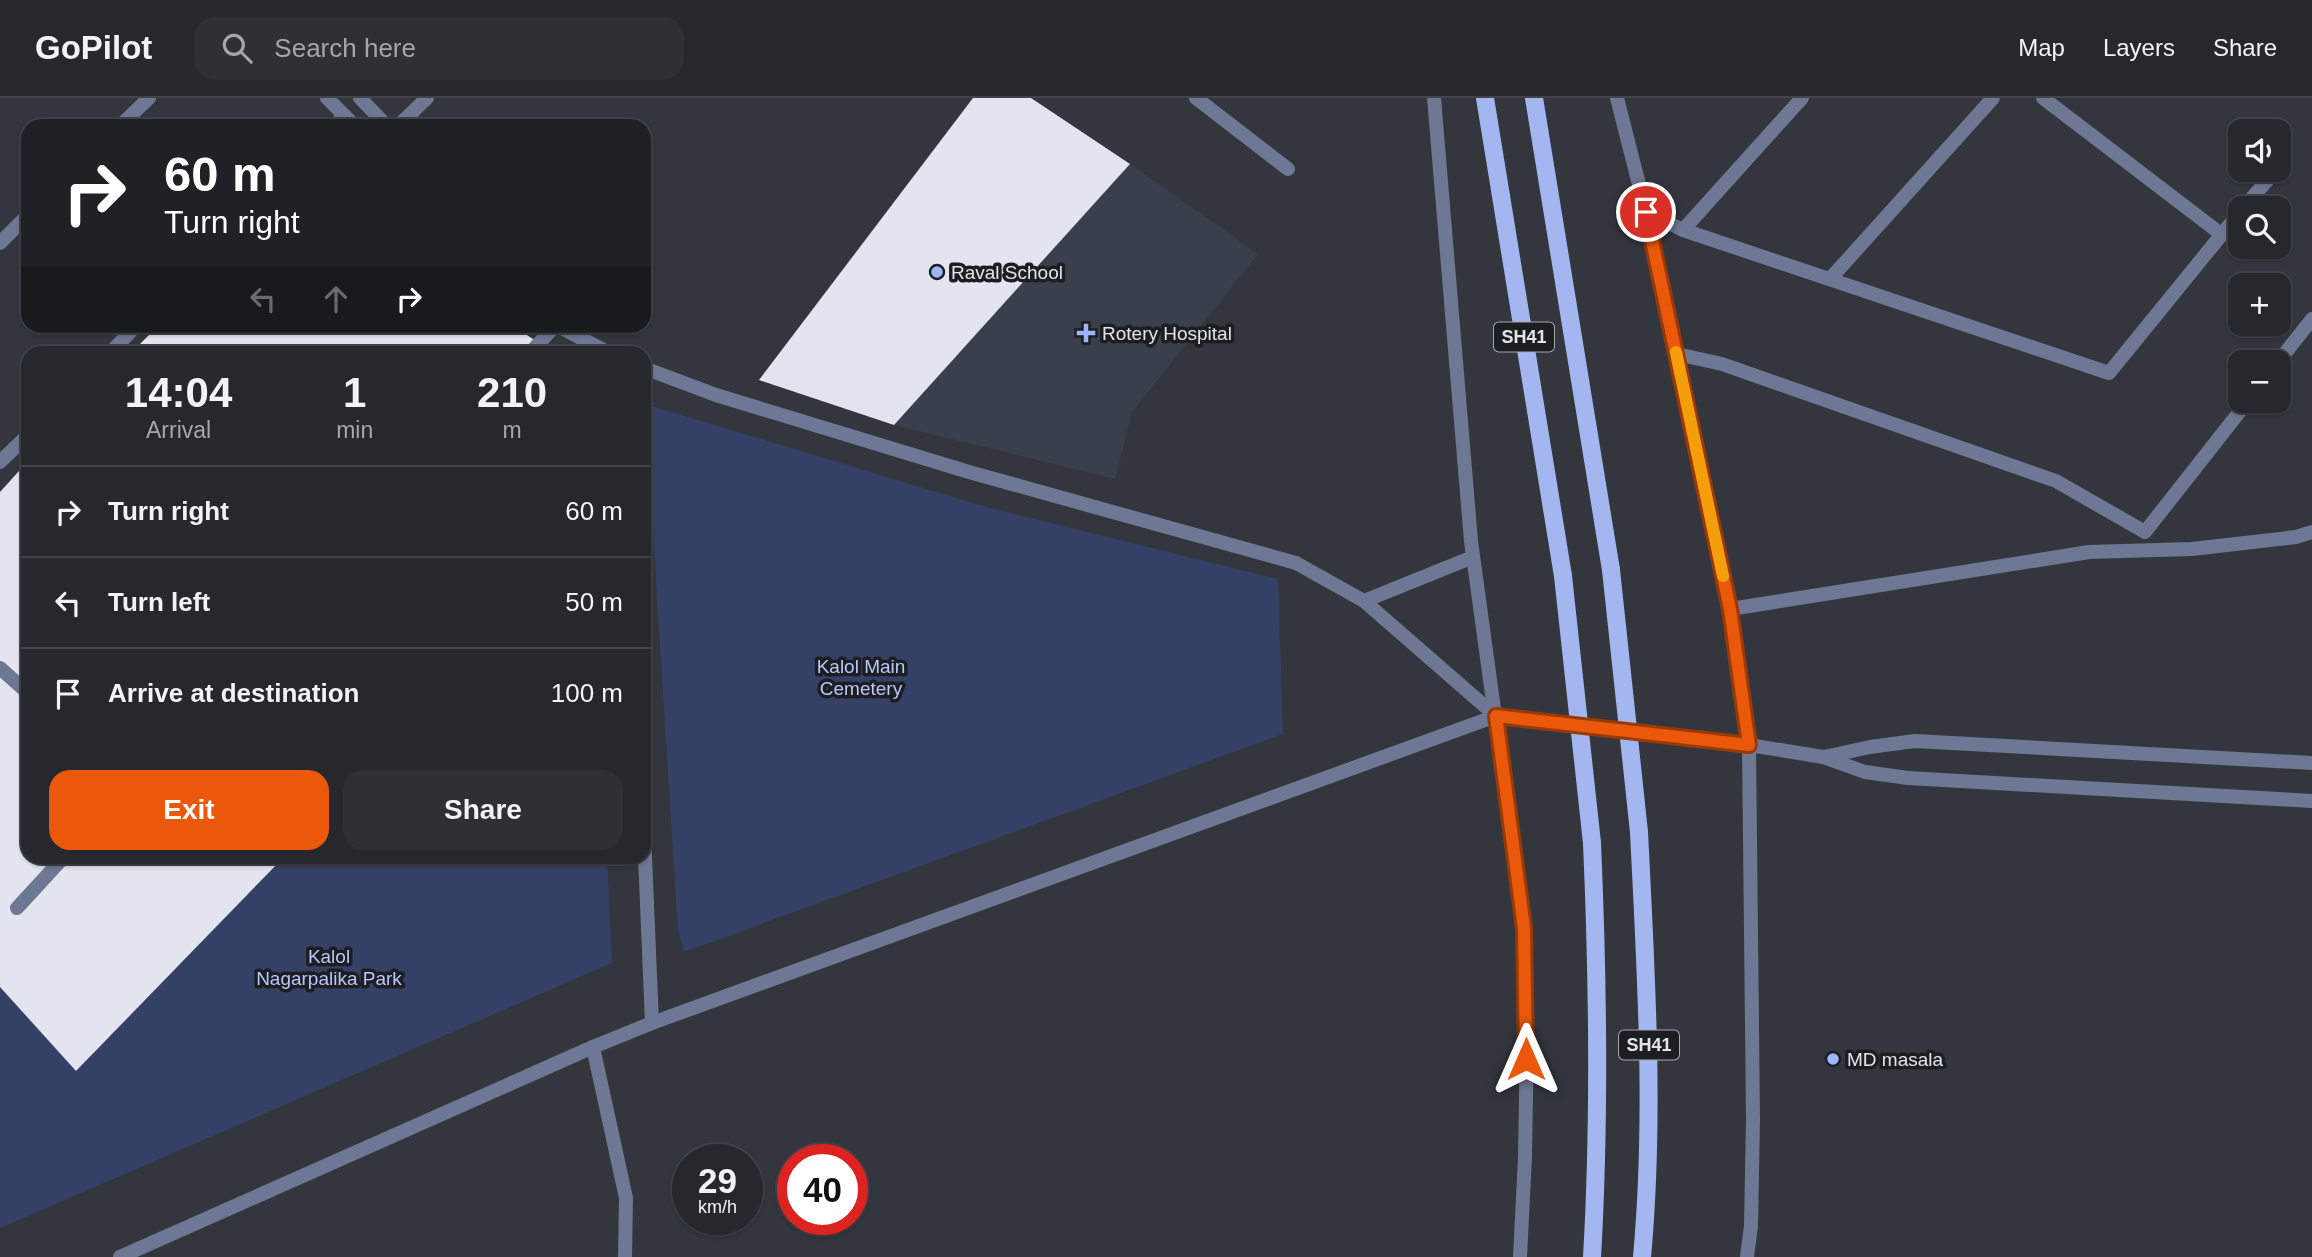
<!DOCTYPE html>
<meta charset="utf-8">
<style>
:root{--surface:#27282e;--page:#2f3036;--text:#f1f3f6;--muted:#a4a6aa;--line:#43444a;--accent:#ea580c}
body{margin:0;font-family:Arial,sans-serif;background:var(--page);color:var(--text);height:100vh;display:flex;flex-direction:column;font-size:26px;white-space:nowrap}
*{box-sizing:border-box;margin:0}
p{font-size:23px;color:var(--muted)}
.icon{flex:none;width:38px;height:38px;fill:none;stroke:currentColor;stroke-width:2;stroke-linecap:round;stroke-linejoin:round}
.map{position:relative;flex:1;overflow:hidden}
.side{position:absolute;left:21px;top:248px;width:630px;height:518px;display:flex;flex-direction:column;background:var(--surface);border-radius:21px;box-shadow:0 2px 5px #0004,0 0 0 2px var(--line)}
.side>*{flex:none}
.guide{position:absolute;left:21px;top:21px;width:630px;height:214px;border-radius:21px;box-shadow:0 2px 5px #0004,0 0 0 2px var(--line);background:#202124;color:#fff;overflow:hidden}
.tools{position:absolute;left:2228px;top:21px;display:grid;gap:14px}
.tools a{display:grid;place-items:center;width:63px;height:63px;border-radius:14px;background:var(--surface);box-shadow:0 2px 5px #0004,0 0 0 2px var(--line);font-size:35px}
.speed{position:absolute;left:672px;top:1046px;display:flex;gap:14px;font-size:35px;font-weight:700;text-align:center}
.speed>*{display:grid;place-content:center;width:91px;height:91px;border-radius:50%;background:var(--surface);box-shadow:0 2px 5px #0004,0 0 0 2px var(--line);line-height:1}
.speed small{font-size:18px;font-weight:400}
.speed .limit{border:10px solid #d22;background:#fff;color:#111}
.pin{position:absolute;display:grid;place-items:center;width:60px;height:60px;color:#fff;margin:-30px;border:4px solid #fff;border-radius:50%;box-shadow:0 2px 7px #0007}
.me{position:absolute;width:77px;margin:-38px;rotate:0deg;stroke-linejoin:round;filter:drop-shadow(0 0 5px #0008)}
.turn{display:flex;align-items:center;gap:24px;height:147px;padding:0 28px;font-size:32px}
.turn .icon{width:91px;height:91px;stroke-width:2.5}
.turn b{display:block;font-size:49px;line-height:60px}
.lanes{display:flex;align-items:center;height:66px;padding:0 28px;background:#0003;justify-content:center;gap:35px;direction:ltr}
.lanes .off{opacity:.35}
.eta{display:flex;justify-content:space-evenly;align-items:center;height:119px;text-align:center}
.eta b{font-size:42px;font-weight:800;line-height:49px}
.primary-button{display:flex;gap:14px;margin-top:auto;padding:14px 28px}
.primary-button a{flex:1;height:80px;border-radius:21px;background:var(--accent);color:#fff;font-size:28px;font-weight:800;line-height:80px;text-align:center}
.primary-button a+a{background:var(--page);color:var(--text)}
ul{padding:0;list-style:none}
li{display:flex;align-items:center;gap:21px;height:91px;padding:0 28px;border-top:2px solid var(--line)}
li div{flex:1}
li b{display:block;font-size:26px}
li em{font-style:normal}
header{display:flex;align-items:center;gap:42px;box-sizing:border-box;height:98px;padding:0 35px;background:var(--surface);border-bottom:2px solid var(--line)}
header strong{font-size:33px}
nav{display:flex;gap:38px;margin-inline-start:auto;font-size:24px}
.search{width:490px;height:63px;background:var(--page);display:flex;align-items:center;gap:18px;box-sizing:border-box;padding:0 24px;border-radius:21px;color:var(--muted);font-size:26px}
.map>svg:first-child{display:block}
.built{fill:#3a3f4c}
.green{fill:#354066}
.building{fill:#e2e5ef}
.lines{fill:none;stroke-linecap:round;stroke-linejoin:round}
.service{stroke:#6e7793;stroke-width:14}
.minor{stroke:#6e7793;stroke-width:14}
.tertiary{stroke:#6e7793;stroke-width:14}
.primary{stroke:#a4b6f0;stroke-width:18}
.primary-bridge{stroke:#a4b6f0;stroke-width:18}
.route-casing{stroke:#983908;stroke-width:18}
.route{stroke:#ea580c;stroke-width:12}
.slow{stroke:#f59e0b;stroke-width:12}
.poi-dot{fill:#9eb4fd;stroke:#1d1e21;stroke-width:2.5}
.labels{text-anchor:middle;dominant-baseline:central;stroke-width:7;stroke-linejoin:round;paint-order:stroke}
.shield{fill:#1d1e21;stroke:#a7a9ad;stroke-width:2}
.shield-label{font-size:18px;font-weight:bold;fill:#e2e4e9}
.poi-label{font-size:19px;fill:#e2e4e9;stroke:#1d1e21;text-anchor:start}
.park-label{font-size:19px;fill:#b6c7fd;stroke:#1d1e21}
</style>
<header>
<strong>GoPilot</strong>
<div class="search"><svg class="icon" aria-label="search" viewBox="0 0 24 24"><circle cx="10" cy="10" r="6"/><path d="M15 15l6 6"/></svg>Search here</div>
<nav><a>Map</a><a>Layers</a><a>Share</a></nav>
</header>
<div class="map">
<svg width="2312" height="1159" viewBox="0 0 2312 1159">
<rect width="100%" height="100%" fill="#34363e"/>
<path class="built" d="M1130,66L1258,156L1132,314L1115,381L894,327Z"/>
<g class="green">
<path d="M645,306L986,409L1278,481L1283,636L684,854L678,832Z"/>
<path d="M283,760H607L612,865L0,1130V889L76,973Z"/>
</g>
<g class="building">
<path d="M973,0H1031L1130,66L894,327L759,282Z"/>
<path d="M158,228H513L556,256H130Z"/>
<path d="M28,363V760H283L76,973L0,889V394Z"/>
</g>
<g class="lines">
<g class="service">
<path d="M529,256L555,228"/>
<path d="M0,570L28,595"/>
<path d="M17,810L63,760"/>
</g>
<g class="minor">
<path d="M1196,0L1288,71"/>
<path d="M2043,0L2221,136"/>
<path d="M120,28L149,0"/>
<path d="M334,28L344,18"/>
<path d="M398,28L427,0"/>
<path d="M2243,110L2272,77"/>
<path d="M1646,114L1683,132L2109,275L2240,114"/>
<path d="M1683,132L1802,0"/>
<path d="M0,145L28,117"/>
<path d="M1830,181L1993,0"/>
<path d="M109,256L136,228"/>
<path d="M1677,256L1722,266L2056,383L2145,434L2248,303"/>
<path d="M2278,264L2312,221"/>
<path d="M0,364L28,337"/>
<path d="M1730,511L2089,454L2192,451L2296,439L2312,434"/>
<path d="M593,949L626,1100L625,1159"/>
</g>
<g class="tertiary">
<path d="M327,0L355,28"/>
<path d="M360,0L387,28"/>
<path d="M1434,0L1471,443L1524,830L1527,937L1525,1059L1520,1159"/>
<path d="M1617,0L1646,114L1730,511L1749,647L1753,1021L1751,1128L1747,1159"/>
<path d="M558,228L611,256"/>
<path d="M644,270L716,297L969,374L1296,465L1364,503L1496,618"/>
<path d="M1364,503L1473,459"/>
<path d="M1824,659L1870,649L1915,643L2312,665"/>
<path d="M644,734L652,925"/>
<path d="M120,1159L593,949L652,925L1496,618L1749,647L1823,659L1865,674L1908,680L2312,703"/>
</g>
<g class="primary">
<path d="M1485,0L1563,478"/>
<path d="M1534,0L1611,472"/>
<path d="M1639,734C1646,876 1655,1017 1642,1159"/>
<path d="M1592,745C1598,883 1600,1022 1592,1159"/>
</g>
<g class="primary-bridge">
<path d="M1611,472L1639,734"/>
<path d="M1563,478L1592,745"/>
</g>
</g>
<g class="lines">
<defs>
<path id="route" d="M1526,961L1524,830L1496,618L1749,647L1730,511L1646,114"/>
</defs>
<use href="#route" class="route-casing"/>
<use href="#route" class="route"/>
<path class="slow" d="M1676,254L1723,478"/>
</g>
<g class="poi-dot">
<circle cx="937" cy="174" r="7"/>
<path d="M1082.5 224.5h7v7h7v7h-7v7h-7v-7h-7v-7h7z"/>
<circle cx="1833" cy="961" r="7"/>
</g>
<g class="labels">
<g class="shield">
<rect x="1494" y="224.5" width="60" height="29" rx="5"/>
<rect x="1619" y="932.5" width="60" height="29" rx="5"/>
</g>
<g class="shield-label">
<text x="1524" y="239">SH41</text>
<text x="1649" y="947">SH41</text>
</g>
<g class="poi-label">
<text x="951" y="174">Raval School</text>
<text x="1102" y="235">Rotery Hospital</text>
<text x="1847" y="961">MD masala</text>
</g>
<g class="park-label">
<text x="861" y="568">Kalol Main<tspan x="861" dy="22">Cemetery</tspan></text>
<text x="329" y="858">Kalol<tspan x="329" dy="22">Nagarpalika Park</tspan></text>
</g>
</g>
</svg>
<div class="tools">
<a><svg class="icon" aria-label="sound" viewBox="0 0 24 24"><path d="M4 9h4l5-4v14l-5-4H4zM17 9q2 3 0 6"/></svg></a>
<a><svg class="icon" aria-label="search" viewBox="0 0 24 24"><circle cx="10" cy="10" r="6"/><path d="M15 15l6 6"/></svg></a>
<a>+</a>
<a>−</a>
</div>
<div class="speed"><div>29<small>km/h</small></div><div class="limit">40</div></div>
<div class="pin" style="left:1646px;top:114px;background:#d93025"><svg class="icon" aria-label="arrive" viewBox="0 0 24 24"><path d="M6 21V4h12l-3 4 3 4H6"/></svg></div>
<svg class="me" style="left:1526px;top:961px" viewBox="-20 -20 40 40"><path d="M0-17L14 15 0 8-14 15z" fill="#ea580c" stroke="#fff" stroke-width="4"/></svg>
<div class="guide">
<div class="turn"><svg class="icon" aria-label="right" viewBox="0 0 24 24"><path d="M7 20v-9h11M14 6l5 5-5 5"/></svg><div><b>60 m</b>Turn right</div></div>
<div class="lanes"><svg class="icon off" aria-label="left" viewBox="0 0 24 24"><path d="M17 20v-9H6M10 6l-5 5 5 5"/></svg><svg class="icon off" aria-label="ahead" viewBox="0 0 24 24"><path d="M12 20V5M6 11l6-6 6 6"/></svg><svg class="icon" aria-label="right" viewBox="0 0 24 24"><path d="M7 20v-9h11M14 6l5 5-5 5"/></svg></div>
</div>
<section class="side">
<div class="eta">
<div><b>14:04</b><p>Arrival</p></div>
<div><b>1</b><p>min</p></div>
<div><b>210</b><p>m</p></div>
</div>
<ul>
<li><svg class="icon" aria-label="right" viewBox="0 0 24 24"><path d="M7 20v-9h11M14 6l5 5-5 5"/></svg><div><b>Turn right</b></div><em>60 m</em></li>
<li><svg class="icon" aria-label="left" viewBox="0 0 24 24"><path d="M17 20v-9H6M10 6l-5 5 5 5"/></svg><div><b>Turn left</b></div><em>50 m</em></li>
<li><svg class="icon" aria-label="arrive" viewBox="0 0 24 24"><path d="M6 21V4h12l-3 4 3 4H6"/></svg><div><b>Arrive at destination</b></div><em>100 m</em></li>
</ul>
<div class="primary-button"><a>Exit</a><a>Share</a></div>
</section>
</div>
